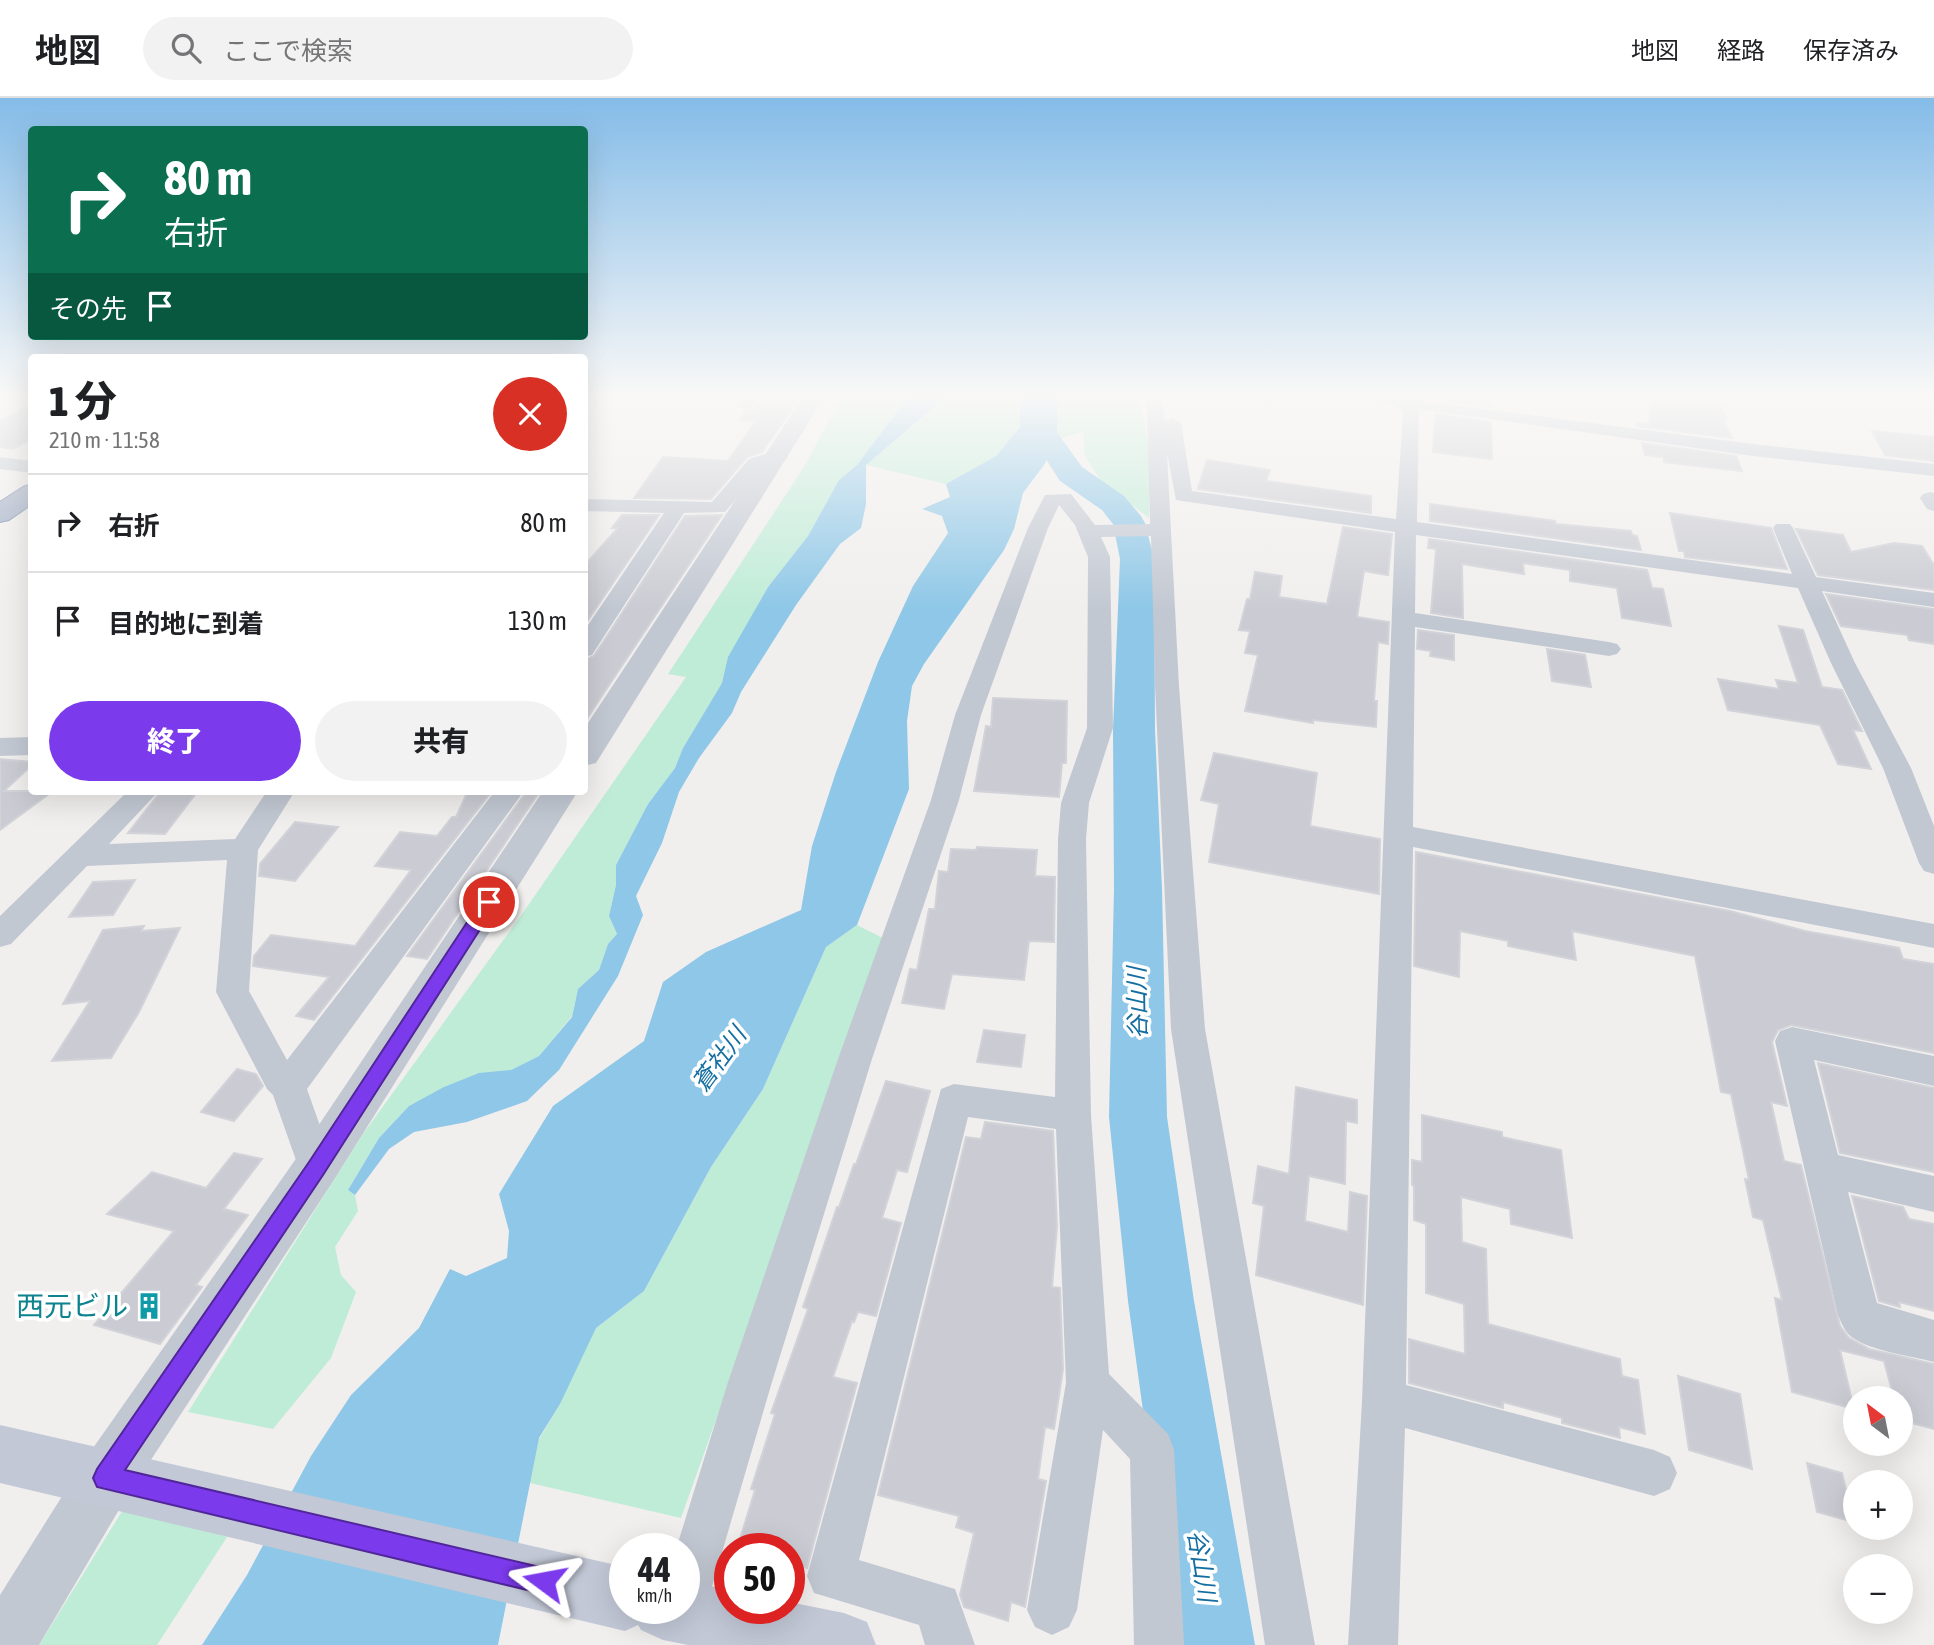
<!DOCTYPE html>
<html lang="ja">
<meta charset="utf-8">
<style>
:root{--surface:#fff;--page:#f2f2f2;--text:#202124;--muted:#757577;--line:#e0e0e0;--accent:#7c3aed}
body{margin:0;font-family:"Asap Condensed","Noto Sans JP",sans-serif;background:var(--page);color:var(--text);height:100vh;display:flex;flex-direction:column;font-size:26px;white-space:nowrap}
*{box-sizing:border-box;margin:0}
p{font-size:23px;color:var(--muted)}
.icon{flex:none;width:38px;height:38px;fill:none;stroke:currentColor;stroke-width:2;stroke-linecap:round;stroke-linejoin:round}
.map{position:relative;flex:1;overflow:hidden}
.panel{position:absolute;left:28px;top:256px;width:560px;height:441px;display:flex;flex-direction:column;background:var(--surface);border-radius:7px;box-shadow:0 7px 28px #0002}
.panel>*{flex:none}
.top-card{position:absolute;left:28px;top:28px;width:560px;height:214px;border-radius:7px;box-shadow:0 7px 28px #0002;background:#0b6e4f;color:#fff;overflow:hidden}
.needle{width:46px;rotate:328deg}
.buttons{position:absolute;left:1843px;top:1288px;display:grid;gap:14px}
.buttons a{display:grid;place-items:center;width:70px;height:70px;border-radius:50%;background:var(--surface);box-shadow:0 7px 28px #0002;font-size:35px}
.speed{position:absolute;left:609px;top:1435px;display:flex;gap:14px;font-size:35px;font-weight:700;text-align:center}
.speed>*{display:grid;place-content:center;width:91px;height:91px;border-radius:50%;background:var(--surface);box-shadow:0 7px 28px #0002;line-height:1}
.speed small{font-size:18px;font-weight:400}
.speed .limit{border:10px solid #d22;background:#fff;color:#111}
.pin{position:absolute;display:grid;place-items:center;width:60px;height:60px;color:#fff;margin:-30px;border:4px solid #fff;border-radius:50%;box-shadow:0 2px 7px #0007}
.me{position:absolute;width:77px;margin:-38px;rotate:283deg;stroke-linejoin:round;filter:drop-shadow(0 0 5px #0008)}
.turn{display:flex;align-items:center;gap:24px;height:147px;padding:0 21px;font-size:32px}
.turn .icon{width:91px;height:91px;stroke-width:2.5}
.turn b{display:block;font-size:49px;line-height:60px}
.then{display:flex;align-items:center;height:66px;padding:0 21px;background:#0003;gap:14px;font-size:26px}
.round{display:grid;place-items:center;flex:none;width:74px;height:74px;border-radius:37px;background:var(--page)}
.summary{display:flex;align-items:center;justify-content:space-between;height:119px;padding:0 21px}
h1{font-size:42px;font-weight:800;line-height:52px}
.cta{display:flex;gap:14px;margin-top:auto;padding:14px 21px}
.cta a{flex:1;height:80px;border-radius:42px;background:var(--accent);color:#fff;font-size:28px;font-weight:800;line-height:80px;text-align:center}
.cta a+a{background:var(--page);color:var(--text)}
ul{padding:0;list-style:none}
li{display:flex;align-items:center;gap:21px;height:98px;padding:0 21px;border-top:2px solid var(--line)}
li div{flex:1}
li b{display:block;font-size:26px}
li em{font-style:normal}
header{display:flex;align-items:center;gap:42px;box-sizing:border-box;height:98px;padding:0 35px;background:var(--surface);border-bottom:2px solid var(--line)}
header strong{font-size:33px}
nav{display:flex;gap:38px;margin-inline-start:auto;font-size:24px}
.search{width:490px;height:63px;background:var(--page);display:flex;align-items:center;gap:18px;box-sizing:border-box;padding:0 24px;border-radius:38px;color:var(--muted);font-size:26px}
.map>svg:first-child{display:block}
.green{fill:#bfecd7}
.water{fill:#8ec7e7}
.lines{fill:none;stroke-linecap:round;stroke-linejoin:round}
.river{fill:#8ec7e7;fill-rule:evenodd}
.building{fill:#cbccd3;stroke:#d2d3d9;stroke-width:2}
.trunk-casing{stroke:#7484a6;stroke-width:2}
.minor{fill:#c2c8d2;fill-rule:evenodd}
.tertiary{fill:#c2c8d2;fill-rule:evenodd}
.secondary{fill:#c2c8d6;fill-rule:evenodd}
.trunk{fill:#9ca9c3;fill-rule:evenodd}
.route{fill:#7c3aed;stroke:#51269a;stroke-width:2}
.labels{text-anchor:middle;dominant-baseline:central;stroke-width:7;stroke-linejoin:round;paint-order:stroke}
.water-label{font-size:24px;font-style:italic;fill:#146ea1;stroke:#fff}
.near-culture-label{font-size:28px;fill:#0d838f;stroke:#fff;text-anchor:end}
</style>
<header>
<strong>地図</strong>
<div class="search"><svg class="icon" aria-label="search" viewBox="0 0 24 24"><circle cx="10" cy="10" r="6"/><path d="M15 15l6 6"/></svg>ここで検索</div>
<nav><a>地図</a><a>経路</a><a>保存済み</a></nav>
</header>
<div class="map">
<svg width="1934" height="1547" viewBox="0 0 1934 1547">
<rect width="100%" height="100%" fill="#f1efee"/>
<g class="green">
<path d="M844,295H911L857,367L839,382L808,438L768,489L729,559L722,585L683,650L675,670L648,706L616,767V787L609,818L617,836L608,846L599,872L578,891L572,918L539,958L511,972L479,976L409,1008L379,1040L348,1092L355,1097L358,1113L335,1149L341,1177L356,1194L331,1260L273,1331L188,1314L363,1036L520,819L686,579L668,576L804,369Z"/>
<path d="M950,295H1020V329L996,358L946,386L866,367C877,358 947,301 950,295Z"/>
<path d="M1058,295H1138L1149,350V420L1100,382L1085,357L1083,334L1057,341Z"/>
<path d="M857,827L887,842L681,1420L530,1385L522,1370L560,1306L572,1248L644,1193L711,1069L763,991L826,849Z"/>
<path d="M126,1407L227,1439L157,1547H39Z"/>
</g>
<g class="water">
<path d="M911,295H950L948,300L932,311L866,367V406L861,430L840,446L796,507L741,594L732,615L699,660L679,694L662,745L636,798L643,817L618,878L559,972L527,1003L467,1024L414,1034L389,1051L355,1097L348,1092L379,1040L409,1008L444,989L479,975L511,972L539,958L572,919L578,891L599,872L608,846L617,836L609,818L616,787V767L648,706L675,670L683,650L722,585L728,559L768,489L808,438L839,382L857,367Z"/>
<path d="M1020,295H1058L1057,341L1044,367L1023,395L1014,431L1004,452L924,566L912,588L907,623L909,691L857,827L826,849L763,991L711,1069L644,1193L596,1230L560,1306L539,1340L498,1547H202L247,1477L311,1358L351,1297L419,1230L450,1171L466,1178L507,1160L509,1133L499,1096L553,1008L644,943L663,884L706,854L801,812L812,748L836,674L878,564L913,488L948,435L942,418L922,411L950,399L946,386L996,358L1020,329Z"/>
</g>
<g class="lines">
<path class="river" d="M1029,295H1057L1056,333L1082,369L1124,398L1141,418L1145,425L1154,461L1155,632L1162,791L1167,1019L1194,1203L1255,1547H1175L1128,1203L1109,1019L1114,791L1113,632L1120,461L1113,426L1102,412L1060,383L1028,333Z"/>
</g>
<g class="building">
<path d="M780,295H803L762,354L747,359L711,401L634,400L663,359L728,363L756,323L740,322L745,314L754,312L764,298L778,299Z"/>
<path d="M1436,295H1489L1490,309L1436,302Z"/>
<path d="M1650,295H1715L1727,322L1723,321L1732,340L1638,328L1637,325L1649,326Z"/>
<path d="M32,306V341L13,351L0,349V323Z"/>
<path d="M1435,316L1491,324L1492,361L1433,354Z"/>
<path d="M1872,333L1934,339V363L1885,357Z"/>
<path d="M1642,345L1736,358L1742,373L1664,364V359L1645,357Z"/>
<path d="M1207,362L1270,372L1266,383L1371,398V415L1198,391Z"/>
<path d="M1430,406L1555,423L1556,426L1631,433L1632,437L1637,438L1641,452L1430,423Z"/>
<path d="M1670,415L1771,430L1787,471L1685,459L1684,453H1679Z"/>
<path d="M622,417H659L584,528V468L618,430H612Z"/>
<path d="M722,417L584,625V562L594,558L685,418Z"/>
<path d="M1343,429L1392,436L1388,477L1364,473L1357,519L1389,524L1388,546L1378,544L1374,603H1377L1376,629L1313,622V625L1245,613L1258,557L1245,555L1250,533L1239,532L1247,501H1250L1255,474L1282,478L1279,499L1327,506Z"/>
<path d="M1796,431L1843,437L1851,454L1894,445L1922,448L1934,467V492L1818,477Z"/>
<path d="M1429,441L1647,472L1652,490L1663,491L1671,528L1622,520L1617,490L1570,483V472L1523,465L1524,476L1462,466L1463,520L1431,515L1436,451L1428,450Z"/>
<path d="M1826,496L1934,511V546L1909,542L1907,537L1841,528Z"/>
<path d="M1779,528L1803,532L1822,589L1842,592L1862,633L1853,632L1871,671L1838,666L1820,627L1728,612L1718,581L1779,591L1776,582L1798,585Z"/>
<path d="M1418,532L1454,537V562L1430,558L1431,553L1417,551Z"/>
<path d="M1547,551L1585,557L1591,589L1552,583Z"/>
<path d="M993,600L1067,603L1066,665H1062L1059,699L974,693L986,628L991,629Z"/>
<path d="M1214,655L1317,675L1310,728L1380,741L1379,796L1209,764L1219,706L1201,702Z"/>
<path d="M0,661L32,664V667L4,693H53L0,732Z"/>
<path d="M161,693L197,694L165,736L128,735Z"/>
<path d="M468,693H492L314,922L296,918L329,879L253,868L254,858L271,837L355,848L411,772L375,768L400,734L437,738L452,719H456Z"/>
<path d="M527,693H540L427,861L407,858Z"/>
<path d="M295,724L338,729L295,783L259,778L260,766Z"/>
<path d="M977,749L1037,752L1035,778L1055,779L1054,844L1029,843L1024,882L952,876L944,911L902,905L910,871L917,872L929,811H935L939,773L948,774L951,751L976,752Z"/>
<path d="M1416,754L1730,813L1805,833L1899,850L1903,861L1934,866V955L1791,927L1778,932L1772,944L1787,1008L1771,1004L1784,1063L1801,1067L1840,1228L1849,1240L1869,1251L1934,1266V1331L1900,1322V1300H1894L1884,1263L1840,1252L1854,1311L1792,1294L1775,1200L1782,1202L1763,1122L1753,1119L1745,1081L1749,1082L1731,996L1721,994L1695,858L1572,833L1576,862L1508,848V843L1460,833L1459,879L1414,868Z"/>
<path d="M135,782L113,817L69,819L93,784Z"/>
<path d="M144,828L141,833L180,830L139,914L111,960L52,963L90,903L63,906L103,832Z"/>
<path d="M984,932L1025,937L1021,969L977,964Z"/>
<path d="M1818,965L1934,990V1074L1840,1055Z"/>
<path d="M237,971L256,976L263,988L234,1023L201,1014Z"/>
<path d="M886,983L930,993L907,1074L897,1072L882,1120L901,1125L876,1218L858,1214L854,1224L852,1223L833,1279L857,1285L807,1470L789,1465V1451H737L755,1392L751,1391L775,1316L771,1315L808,1211L803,1209L837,1109H839L854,1066H856Z"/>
<path d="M1296,989L1357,1002V1025L1346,1023L1345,1086L1309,1078L1305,1123L1348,1134L1350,1094L1367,1098L1363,1207L1256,1177L1264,1108L1253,1105L1258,1068L1289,1076Z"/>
<path d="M1422,1017L1502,1034V1039L1561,1052L1572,1140L1511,1126L1510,1111L1461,1099L1462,1144L1486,1151L1488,1226L1620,1261L1622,1278L1638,1282L1645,1336L1619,1329L1620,1340L1562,1325V1320L1503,1304V1310L1409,1285V1241L1465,1256L1464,1206L1426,1195V1126L1414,1122V1088L1412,1087V1062L1422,1064Z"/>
<path d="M985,1024L1053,1033L1057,1128L1052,1189L1060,1190L1063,1271L1054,1331L1045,1329L1038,1381L1046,1383L1025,1509L1011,1504L1008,1523L964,1509L960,1497L974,1435L956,1429L959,1418L878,1397L966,1039L981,1041Z"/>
<path d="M234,1055L262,1061L224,1111L248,1117L196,1187L202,1189L160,1246L94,1227L174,1133L107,1116L152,1074L206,1090Z"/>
<path d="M1852,1098L1903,1109L1909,1121L1934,1126V1213L1899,1204L1900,1209L1879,1203Z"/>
<path d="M1678,1278L1740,1296L1752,1371L1689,1352Z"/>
<path d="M1807,1365L1842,1375L1854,1424L1817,1414Z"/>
</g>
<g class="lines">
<defs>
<path id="trunk" d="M32,386V406L9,422L0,424V404L23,389Z"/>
</defs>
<use href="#trunk" class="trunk-casing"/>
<g class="minor">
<path d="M746,295H763L752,311L746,312L737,307Z"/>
<path d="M1143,295H1161L1165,322L1172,320L1181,325L1192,393L1396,421L1403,315L1399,310L1384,305L1380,295H1398L1407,301L1753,346L1934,366V378L1753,358L1419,311L1417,424L1792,476L1773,430L1776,426H1790L1793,430L1816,479L1934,495V509L1822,493L1855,565L1911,670L1934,728V776L1924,773L1919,765L1883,670L1831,565L1798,490L1416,437L1415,515L1609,544L1617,546L1621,551L1617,556L1609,558L1415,529L1413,729L1934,826V850L1413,749L1406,1287L1654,1352L1670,1359L1677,1375L1670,1391L1654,1398L1405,1330L1398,1547H1348L1362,1303L1395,434L1176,402L1167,355L1179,588L1205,931L1315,1547H1265L1171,931L1155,588L1151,438L1101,439L1110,459L1113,630L1089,705L1086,741L1091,1017L1109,1276L1168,1336L1174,1352L1184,1547H1134L1130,1361L1103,1332L1077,1512L1069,1529L1052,1537L1035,1529L1027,1512L1066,1285L1056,1031L968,1019L859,1462L955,1491L975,1547H925L919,1527L814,1495L807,1478L941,991L954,986L1055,999L1058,741L1061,705L1087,630L1088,459L1075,427L1059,407L1048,430L981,617L959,702L872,961L772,1284L708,1502L701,1519L684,1526L667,1519L663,1510H684V1451H676L728,1284L838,961L931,702L955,617L1028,430L1045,397L1071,396L1095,427L1150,426L1147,311Z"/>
<path d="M779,352L788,358L786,362L763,369L725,414L684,415L592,557L584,559V533L664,415L584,413V401L712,404L749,361Z"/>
<path d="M0,359L32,363V375L0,371Z"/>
<path d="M1930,394L1934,395V413L1927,411L1920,400L1923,396Z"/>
<path d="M32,639V657L0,658V640Z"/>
<path d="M128,693H159L109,746L235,741L267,693H295L258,752L249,893L287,962L495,693H524L307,991L335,1070L329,1082L316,1087L303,1082L273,997L267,991L216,894L227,762L87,768L11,846L0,849V818Z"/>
<path d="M1792,929L1934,958V988L1814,962L1838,1057L1934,1078V1114L1848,1094L1877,1205L1934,1222V1264C1912,1258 1871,1253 1853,1240C1845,1235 1842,1226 1838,1217L1775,943L1780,933Z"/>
</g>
<g class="tertiary">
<path d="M806,295H827L596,665L584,668V631Z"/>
<path d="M543,693H578L332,1085L126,1400L39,1547H0V1497L86,1360L300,1055Z"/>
</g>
<path class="secondary" d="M0,1327L625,1469V1510H684V1483L730,1492V1510H789V1504L844,1515L867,1524L876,1547H688L663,1542L641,1532L638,1527L625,1533L0,1385Z"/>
<use href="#trunk" class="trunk"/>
</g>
<linearGradient id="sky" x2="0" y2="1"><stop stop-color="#84bce8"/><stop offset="0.58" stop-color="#f9f8f7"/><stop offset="1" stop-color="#f9f8f7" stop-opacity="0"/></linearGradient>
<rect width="1934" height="512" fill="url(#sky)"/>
<path class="route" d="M489,798L495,800L497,804L495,808L323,1077L125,1372L544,1470L553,1474L557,1483L553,1492L544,1496L97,1389L93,1380L97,1371L309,1064L483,800Z"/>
<defs>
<symbol id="building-bare" viewBox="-9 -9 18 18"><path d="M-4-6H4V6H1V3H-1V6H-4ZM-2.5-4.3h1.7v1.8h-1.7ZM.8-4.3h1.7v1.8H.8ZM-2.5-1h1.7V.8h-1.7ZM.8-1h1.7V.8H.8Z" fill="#0f9aa8" stroke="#fff" stroke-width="2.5" paint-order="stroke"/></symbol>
</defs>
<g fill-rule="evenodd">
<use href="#building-bare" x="130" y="1189" width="38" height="38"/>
</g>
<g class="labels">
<g class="water-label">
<text transform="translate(1137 905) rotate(-91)">谷山川</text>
<text transform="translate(719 961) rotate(-54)">蒼社川</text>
<text transform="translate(1202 1468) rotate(81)">谷山川</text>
</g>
<g class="near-culture-label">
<text x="128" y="1208">西元ビル</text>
</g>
</g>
</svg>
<div class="buttons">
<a><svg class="needle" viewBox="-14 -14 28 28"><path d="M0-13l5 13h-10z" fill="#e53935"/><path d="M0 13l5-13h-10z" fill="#757577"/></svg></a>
<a>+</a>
<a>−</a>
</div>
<div class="speed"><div>44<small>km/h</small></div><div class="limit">50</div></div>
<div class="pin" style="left:489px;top:804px;background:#d93025"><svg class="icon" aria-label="arrive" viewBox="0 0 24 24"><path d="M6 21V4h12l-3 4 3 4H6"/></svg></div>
<svg class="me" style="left:544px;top:1483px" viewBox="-20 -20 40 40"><path d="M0-17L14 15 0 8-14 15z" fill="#7c3aed" stroke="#fff" stroke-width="4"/></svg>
<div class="top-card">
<div class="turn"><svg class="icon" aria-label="right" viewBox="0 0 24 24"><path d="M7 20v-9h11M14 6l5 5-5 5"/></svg><div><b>80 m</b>右折</div></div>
<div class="then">その先<svg class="icon" aria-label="arrive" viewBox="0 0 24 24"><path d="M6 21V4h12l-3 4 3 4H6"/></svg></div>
</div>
<section class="panel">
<div class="summary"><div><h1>1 分</h1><p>210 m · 11:58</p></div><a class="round" style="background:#d93025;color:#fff"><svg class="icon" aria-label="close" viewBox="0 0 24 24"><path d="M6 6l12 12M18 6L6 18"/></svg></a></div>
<ul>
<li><svg class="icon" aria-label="right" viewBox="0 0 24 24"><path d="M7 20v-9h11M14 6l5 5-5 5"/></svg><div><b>右折</b></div><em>80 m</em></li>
<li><svg class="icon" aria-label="arrive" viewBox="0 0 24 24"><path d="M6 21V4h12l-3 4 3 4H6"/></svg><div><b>目的地に到着</b></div><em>130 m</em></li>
</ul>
<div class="cta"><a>終了</a><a>共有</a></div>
</section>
</div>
